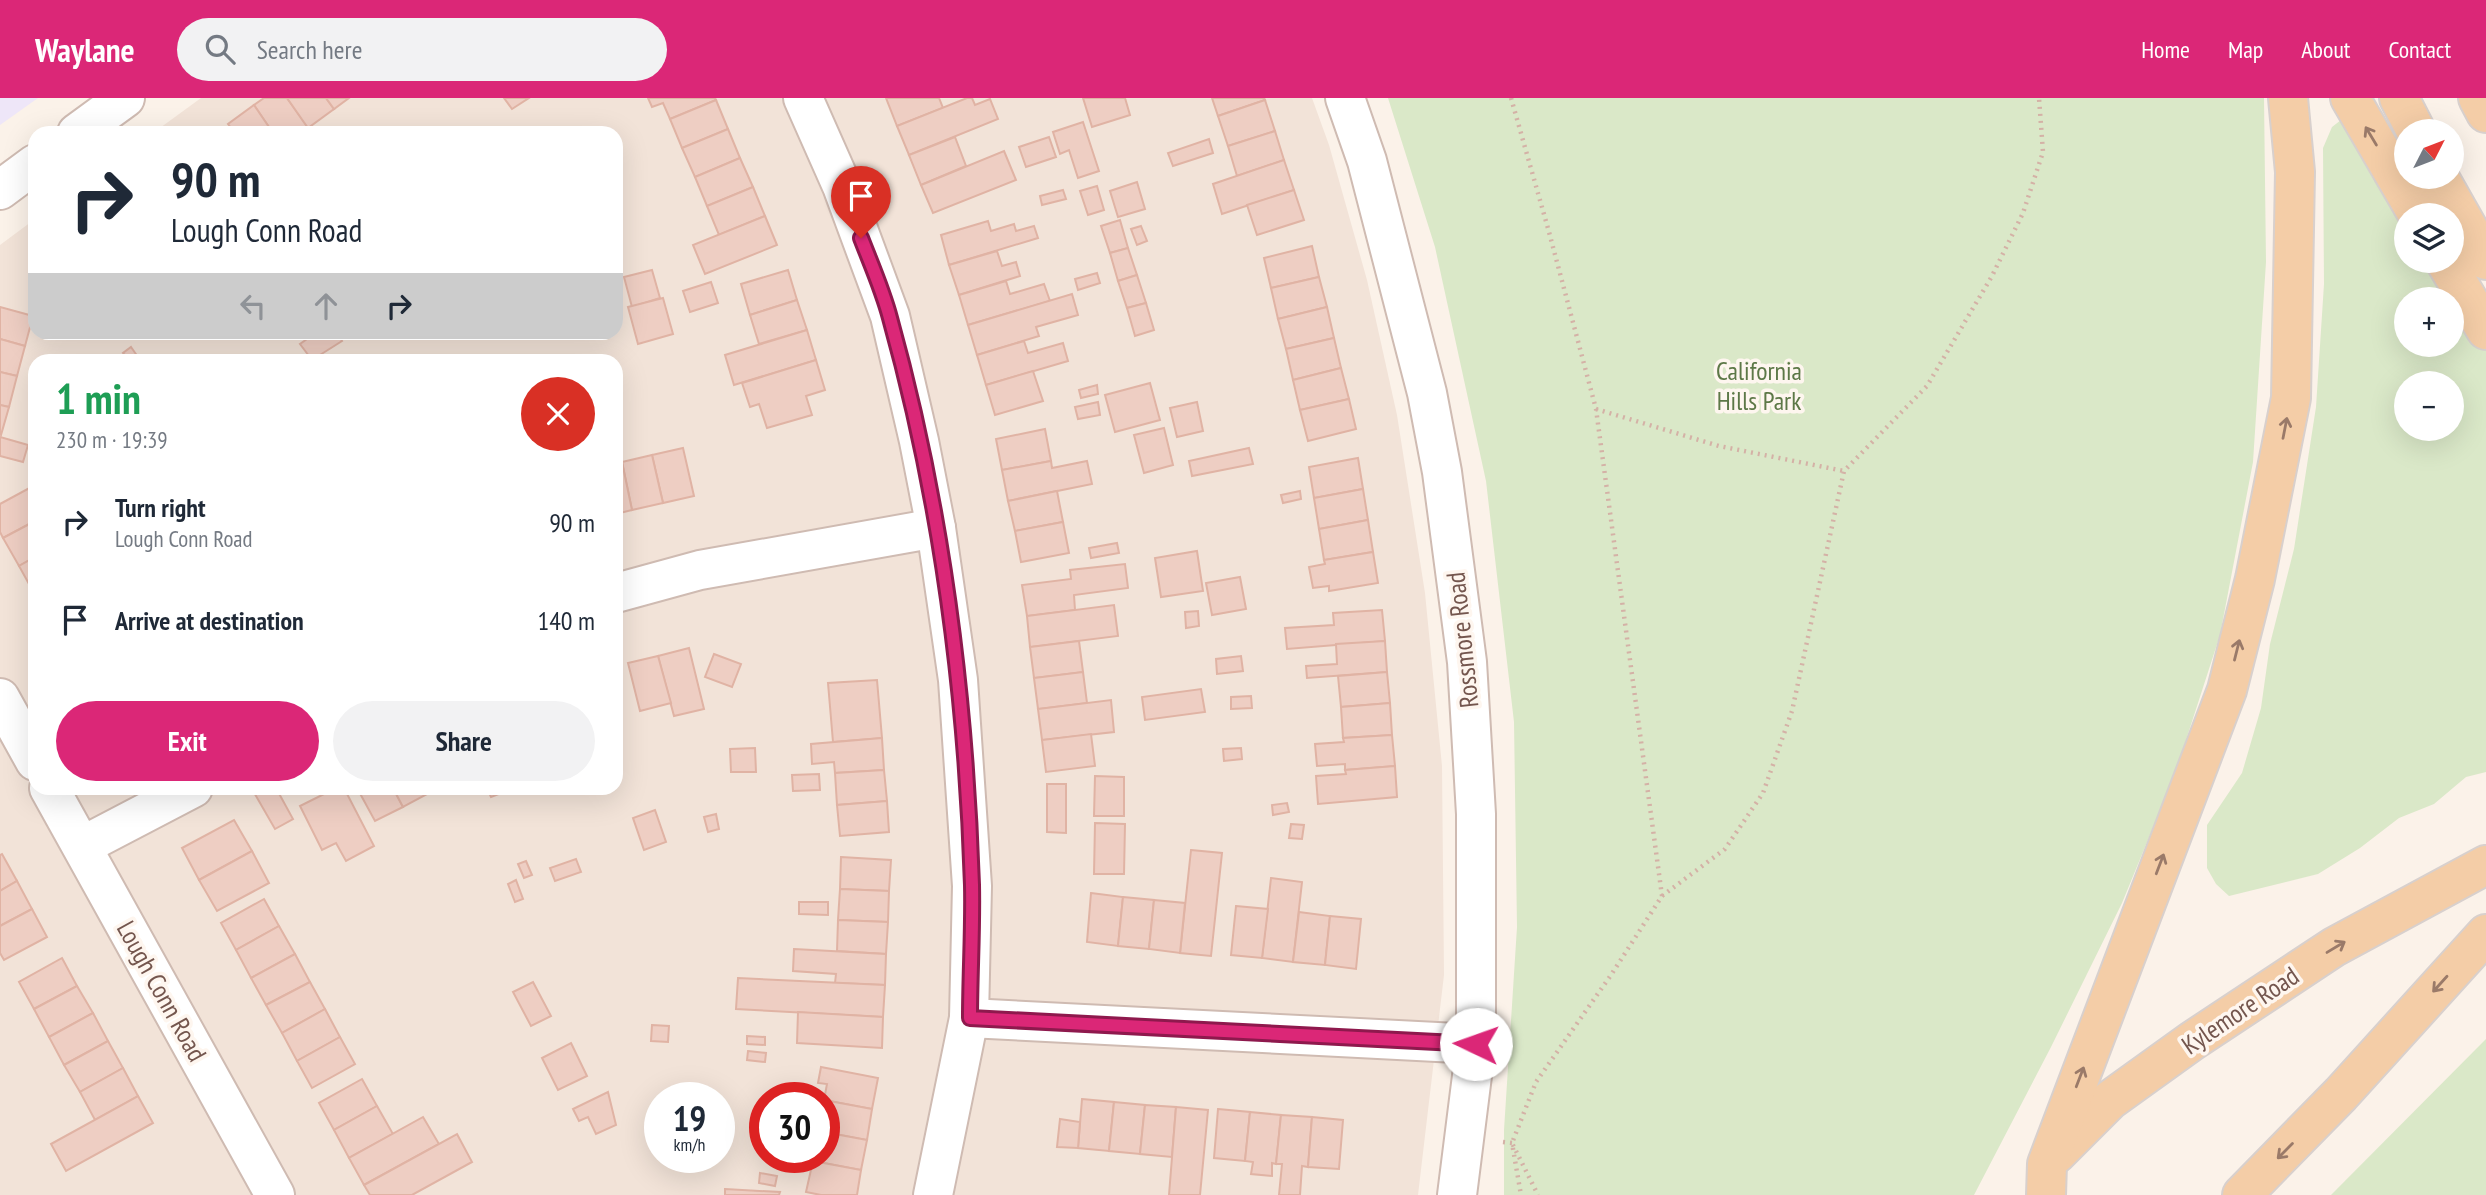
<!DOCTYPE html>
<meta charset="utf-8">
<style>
:root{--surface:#fff;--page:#f2f2f3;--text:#1f2937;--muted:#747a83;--accent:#db2777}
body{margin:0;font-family:"PT Sans Narrow",sans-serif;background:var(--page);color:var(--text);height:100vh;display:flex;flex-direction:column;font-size:26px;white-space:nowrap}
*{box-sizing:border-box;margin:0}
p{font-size:23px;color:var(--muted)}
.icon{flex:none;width:38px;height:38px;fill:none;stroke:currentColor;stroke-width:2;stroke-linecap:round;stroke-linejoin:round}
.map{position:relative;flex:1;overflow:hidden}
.details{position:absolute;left:28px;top:256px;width:595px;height:441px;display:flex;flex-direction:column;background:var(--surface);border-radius:21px;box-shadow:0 7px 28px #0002}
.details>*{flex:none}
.banner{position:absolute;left:28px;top:28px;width:595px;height:214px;border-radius:21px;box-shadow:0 7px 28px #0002;background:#fff;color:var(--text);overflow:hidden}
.needle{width:46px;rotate:48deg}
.fabs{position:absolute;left:2394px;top:21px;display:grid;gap:14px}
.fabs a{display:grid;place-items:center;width:70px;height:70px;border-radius:50%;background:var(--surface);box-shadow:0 7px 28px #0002;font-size:35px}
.speed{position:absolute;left:644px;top:984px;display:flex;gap:14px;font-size:35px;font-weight:700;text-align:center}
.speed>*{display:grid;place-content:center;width:91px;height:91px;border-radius:50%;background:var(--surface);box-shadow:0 7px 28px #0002;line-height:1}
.speed small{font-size:18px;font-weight:400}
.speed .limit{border:10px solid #d22;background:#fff;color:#111}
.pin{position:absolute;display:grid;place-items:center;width:60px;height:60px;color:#fff;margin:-72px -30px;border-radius:50% 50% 50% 0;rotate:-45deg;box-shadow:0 0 7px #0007}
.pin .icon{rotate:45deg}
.me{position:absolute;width:77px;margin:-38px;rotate:273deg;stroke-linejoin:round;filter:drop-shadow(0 0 5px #0008)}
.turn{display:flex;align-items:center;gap:24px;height:147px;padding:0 28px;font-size:32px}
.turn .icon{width:91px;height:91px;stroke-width:2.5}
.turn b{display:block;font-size:49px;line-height:60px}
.lanes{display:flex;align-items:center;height:66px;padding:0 28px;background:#0003;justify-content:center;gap:35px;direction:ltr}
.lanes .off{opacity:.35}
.round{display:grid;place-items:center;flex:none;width:74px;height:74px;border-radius:37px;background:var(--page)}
.headline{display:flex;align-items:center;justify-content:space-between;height:119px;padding:0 28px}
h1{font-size:42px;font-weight:800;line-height:52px;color:#1e9e55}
.button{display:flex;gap:14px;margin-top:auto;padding:14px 28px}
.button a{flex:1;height:80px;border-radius:42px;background:var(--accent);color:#fff;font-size:28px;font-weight:800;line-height:80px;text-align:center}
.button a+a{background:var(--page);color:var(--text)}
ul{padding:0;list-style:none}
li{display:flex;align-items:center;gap:21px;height:98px;padding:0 28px}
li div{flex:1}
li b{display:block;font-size:26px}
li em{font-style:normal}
header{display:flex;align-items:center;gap:42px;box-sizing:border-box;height:98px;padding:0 35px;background:var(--accent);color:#fff}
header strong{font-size:33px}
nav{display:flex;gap:38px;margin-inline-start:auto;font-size:24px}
.search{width:490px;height:63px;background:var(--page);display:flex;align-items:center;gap:18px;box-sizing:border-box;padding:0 24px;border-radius:38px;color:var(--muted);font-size:26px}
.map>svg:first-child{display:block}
.residential{fill:#f2e3d8;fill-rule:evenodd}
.education{fill:#eee6f8}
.green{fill:#dae8c8;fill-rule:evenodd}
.building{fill:#eecec3;stroke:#e0b3a4;stroke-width:2}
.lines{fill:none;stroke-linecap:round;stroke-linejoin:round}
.minor-casing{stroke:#cfbbb2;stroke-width:42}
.major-casing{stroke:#d8d0cd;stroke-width:42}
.path{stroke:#d4b1a6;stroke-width:4.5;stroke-dasharray:2 5;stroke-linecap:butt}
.minor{stroke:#fff;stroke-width:38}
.major{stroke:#f4cda7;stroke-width:38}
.oneway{stroke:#9a7a69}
.route-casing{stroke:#8e194d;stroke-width:18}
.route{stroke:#db2777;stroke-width:12}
.labels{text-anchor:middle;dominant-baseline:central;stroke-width:7;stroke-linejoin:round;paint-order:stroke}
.park-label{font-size:26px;fill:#5d7847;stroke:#fef6ef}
.street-label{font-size:26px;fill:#74564e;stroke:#fef6ef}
</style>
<header>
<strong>Waylane</strong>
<div class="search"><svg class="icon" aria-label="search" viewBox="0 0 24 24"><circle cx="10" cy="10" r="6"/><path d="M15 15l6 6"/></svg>Search here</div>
<nav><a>Home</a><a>Map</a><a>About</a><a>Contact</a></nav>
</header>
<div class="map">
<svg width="2486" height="1097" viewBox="0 0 2486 1097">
<rect width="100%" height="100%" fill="#fbf2e9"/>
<path class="residential" d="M201,0H1312L1329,47L1367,182L1397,317L1425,495L1442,668L1444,877L1418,1097H0V147L35,121V234H616V35H153ZM35,262H616V690H35ZM660,999H719V1059H660ZM765,999H824V1059H765Z"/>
<path class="education" d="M0,0H38L0,27Z"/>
<g class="green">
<path d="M1388,0H2264L2266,164L2253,364L2220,537L2175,676L2122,805L2051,949L1974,1097H1504V1032L1517,829L1514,624L1486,383L1435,149Z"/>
<path d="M2341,22L2406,117V163H2435L2486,253V674L2466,679L2434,706L2399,720L2360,750L2318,776L2229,798L2216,786L2207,770V727L2242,675L2261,610L2270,546L2294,451L2316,309L2324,186L2323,50L2332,29ZM2406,201H2452V247H2406ZM2406,285H2452V331H2406Z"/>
<path d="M2486,941V1097H2331Z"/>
</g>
<g class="building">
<path d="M264,0H287L312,35H273L254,7Z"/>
<path d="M287,0H326L334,11L308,30Z"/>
<path d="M326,0H349L334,11Z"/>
<path d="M504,0H529L512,11Z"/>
<path d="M648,0H715L716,2L670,21L663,5L652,9Z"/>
<path d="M886,0H939L943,10L897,28Z"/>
<path d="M967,0H972L975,7L990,1L998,21L909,57L897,28Z"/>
<path d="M1083,0H1125L1130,17L1092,29Z"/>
<path d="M1212,0H1264L1265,2L1218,18Z"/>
<path d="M716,2L728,31L682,50L670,21Z"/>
<path d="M1265,2L1275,33L1228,48L1218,18Z"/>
<path d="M254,7L273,35H235L228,26Z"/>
<path d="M1083,24L1099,73L1078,80L1069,52L1060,56L1053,34Z"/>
<path d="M728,31L740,60L695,79L682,50Z"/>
<path d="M1275,33L1284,62L1237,78L1228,48Z"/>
<path d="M955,39L966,68L921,87L909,57Z"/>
<path d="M1049,39L1056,59L1026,69L1019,49Z"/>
<path d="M1209,41L1213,55L1173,68L1168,55Z"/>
<path d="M1004,53L1016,82L933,115L921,87Z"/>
<path d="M740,60L753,89L707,108L695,79Z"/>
<path d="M1284,62L1294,92L1222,116L1213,86Z"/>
<path d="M1137,84L1145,111L1118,119L1110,93Z"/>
<path d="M1097,88L1104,112L1088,117L1080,93Z"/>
<path d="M753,89L765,118L719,137L707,108Z"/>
<path d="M1063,92L1066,101L1042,107L1040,98Z"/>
<path d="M1294,92L1304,122L1257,137L1247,107Z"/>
<path d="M765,118L777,147L705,176L693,147Z"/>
<path d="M1120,122L1128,150L1110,155L1101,128Z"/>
<path d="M988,123L991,133L1014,126L1016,133L1034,128L1038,140L949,167L941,137Z"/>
<path d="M1141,128L1147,143L1137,147L1131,131Z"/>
<path d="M1312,148L1319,179L1271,190L1264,160Z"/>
<path d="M1128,150L1137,177L1118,183L1110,155Z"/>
<path d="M997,153L1002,168L1016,164L1020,178L959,197L949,167Z"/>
<path d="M652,172L660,200L632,209L624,179Z"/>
<path d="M788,172L797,202L750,217L741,186Z"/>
<path d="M1097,175L1100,185L1078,192L1075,181Z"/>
<path d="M1137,177L1146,205L1127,210L1118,183Z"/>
<path d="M1319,179L1327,209L1278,221L1271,190Z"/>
<path d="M1006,183L1010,196L1044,186L1050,203L968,227L959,197Z"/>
<path d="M711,184L718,205L690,214L683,193Z"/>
<path d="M1072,196L1078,217L1036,229L1039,238L977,257L968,227Z"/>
<path d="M663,200L673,236L638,246L628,209Z"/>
<path d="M797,202L807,232L759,246L750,217Z"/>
<path d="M1146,205L1154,232L1135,238L1127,210Z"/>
<path d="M0,209L33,218L25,248L0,241Z"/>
<path d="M1327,209L1334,240L1286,251L1278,221Z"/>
<path d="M807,232L816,262L734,287L725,257Z"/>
<path d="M317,234H336L342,243L312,262L300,246Z"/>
<path d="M1334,240L1341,270L1293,282L1286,251Z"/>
<path d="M0,241L25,248L17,278L0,274Z"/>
<path d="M1024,243L1028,255L1063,245L1068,263L986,287L977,257Z"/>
<path d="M131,249L140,262H129L123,255Z"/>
<path d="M816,262L825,292L806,298L812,317L767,330L759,306L750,309L742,285Z"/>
<path d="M1341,270L1349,301L1300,312L1293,282Z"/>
<path d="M1033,273L1043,303L995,317L986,287Z"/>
<path d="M0,274L17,278L9,309L0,307Z"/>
<path d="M1150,285L1160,322L1115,334L1105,297Z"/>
<path d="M1097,287L1098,296L1081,300L1079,292Z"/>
<path d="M1349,301L1356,331L1308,343L1300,312Z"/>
<path d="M1098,304L1100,317L1078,321L1075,309Z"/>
<path d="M1197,304L1203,333L1177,339L1170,310Z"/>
<path d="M0,307L9,309L1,337L0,336Z"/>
<path d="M1164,330L1173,367L1144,375L1134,337Z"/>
<path d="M1045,331L1051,363L1002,372L996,341Z"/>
<path d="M0,339L28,347L23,364L0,358Z"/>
<path d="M683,350L694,398L663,405L652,357Z"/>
<path d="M1249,350L1253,366L1192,378L1189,363Z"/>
<path d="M652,357L663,405L632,412L622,364Z"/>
<path d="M1358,360L1363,391L1314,400L1309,369Z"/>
<path d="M1051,363L1052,370L1087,363L1092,386L1008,403L1002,372Z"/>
<path d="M622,364L632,412L616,416V365Z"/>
<path d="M35,387V423L3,440L0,434V406Z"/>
<path d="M1363,391L1368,422L1319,431L1314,400Z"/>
<path d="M1057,393L1063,424L1015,433L1008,403Z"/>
<path d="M1300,393L1301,401L1283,405L1281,397Z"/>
<path d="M1368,422L1373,454L1324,462L1319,431Z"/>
<path d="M35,423V459L19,468L3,440Z"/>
<path d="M1063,424L1069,455L1021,464L1015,433Z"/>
<path d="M1117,445L1119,455L1091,460L1089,450Z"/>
<path d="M1197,453L1203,493L1161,499L1155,460Z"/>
<path d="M1373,454L1378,485L1329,493V488L1313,490L1309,469L1325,466L1324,462Z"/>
<path d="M35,459V494L34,495L19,468Z"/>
<path d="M1125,466L1128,490L1074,497L1075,512L1027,518L1022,487L1071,481L1070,472Z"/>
<path d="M1240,479L1246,511L1212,517L1206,485Z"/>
<path d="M1114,507L1118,538L1030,549L1027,518Z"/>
<path d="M1382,512L1385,543L1287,551L1285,530L1334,527L1333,515Z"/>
<path d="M1198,513L1199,528L1186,530L1185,514Z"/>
<path d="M1079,543L1083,574L1034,580L1030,549Z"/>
<path d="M1385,543L1387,574L1307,580L1306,568L1337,566L1336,546Z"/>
<path d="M689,550L704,611L674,618L658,558Z"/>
<path d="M714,556L741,566L732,589L705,579Z"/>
<path d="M658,558L671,605L640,613L628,565Z"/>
<path d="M1241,558L1243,573L1217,576L1216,561Z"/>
<path d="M1083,574L1087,605L1038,611L1034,580Z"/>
<path d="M1387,574L1390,605L1341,609L1338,578Z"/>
<path d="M877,582L882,640L833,644L828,585Z"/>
<path d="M1201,591L1205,614L1145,622L1142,599Z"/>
<path d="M1251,598L1252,610L1231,611V599Z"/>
<path d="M1111,602L1114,634L1042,642L1038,611Z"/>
<path d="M1390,605L1392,637L1343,640L1341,609Z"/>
<path d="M1091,636L1095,668L1046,674L1042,642Z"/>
<path d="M1392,637L1395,668L1345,672V666L1317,668L1315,646L1344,644L1343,640Z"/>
<path d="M882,640L884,672L835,675L834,664L812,666L811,646Z"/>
<path d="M755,650L756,674H731L730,651Z"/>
<path d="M1241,650L1242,661L1224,663L1223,651Z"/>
<path d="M1395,668L1397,699L1318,706L1316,678L1346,676L1345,672Z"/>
<path d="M884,672L887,703L837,707L835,675Z"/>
<path d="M819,676L820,692L793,693L792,677Z"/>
<path d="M1095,678L1124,679V718H1094Z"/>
<path d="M1047,686H1066V735L1047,734Z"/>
<path d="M255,690H276L293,721L275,731L252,691Z"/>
<path d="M336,690H344L374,748L346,763L336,745L322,752L300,708Z"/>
<path d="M357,690H393L403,709L375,723Z"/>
<path d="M393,690H428L431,694L403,709Z"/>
<path d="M487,690H514L491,699Z"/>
<path d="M887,703L889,734L840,738L837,707Z"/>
<path d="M1287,705L1289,714L1273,717L1272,707Z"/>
<path d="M655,712L666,744L644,752L633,720Z"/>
<path d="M716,716L719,731L708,734L704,719Z"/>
<path d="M234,722L252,753L199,782L182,750Z"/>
<path d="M1095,725L1125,726L1124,776H1094Z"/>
<path d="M1291,726L1304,727L1302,741L1289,740Z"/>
<path d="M1191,752L1222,755L1211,858L1180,855Z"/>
<path d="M252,753L269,785L217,813L199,782Z"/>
<path d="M2,756L17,783L0,793V757Z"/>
<path d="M841,759L891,762L889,793L840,791Z"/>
<path d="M576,761L581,774L555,783L550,770Z"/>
<path d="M526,763L532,777L524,780L518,766Z"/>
<path d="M1271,780L1302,784L1293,864L1262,860Z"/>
<path d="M516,782L523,801L515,804L508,786Z"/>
<path d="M17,783L32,811L0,828V793Z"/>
<path d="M840,791L889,793L888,824L838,822Z"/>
<path d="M1091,795L1123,799L1118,848L1087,844Z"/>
<path d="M1123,799L1154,802L1149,851L1118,848Z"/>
<path d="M264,801L279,828L236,852L221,825Z"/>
<path d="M1154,802L1185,805L1180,855L1149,851Z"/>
<path d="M799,804H828V817L799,816Z"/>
<path d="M1236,808L1268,811L1262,860L1231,857Z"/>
<path d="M32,811L47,839L4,862L0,855V828Z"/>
<path d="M1299,814L1330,818L1325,867L1293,864Z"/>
<path d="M1330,818L1361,821L1356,871L1325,867Z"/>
<path d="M838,822L888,824L886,856L837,853Z"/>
<path d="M279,828L295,856L251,880L236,852Z"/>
<path d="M794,851L886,856L885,887L835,885L836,876L793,873Z"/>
<path d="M295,856L310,884L266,907L251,880Z"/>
<path d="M62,860L77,888L34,911L19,884Z"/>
<path d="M738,880L885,887L883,919L736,911Z"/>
<path d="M310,884L325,911L282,935L266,907Z"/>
<path d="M533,884L551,918L531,928L513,894Z"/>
<path d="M77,888L93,915L49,939L34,911Z"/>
<path d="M325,911L340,939L297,963L282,935Z"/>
<path d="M798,914L883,919L882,950L797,945Z"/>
<path d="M93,915L108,943L64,967L49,939Z"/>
<path d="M652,927L669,928L668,944L651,943Z"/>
<path d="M747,938L765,939V947L747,946Z"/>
<path d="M340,939L355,966L312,990L297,963Z"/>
<path d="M108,943L123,970L80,994L64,967Z"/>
<path d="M571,945L587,978L558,992L542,960Z"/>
<path d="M748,953L766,955L765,964L747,962Z"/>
<path d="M821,969L878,980L872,1011L824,1002L827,986L818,985Z"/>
<path d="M123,970L138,998L95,1022L80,994Z"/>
<path d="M362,981L377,1008L334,1032L319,1005Z"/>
<path d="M685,993L720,998L719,1000L684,999Z"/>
<path d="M608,994L616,1027L596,1036L588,1019L579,1023L573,1011Z"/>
<path d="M138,998L153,1025L66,1073L51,1046Z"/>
<path d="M1082,1001L1114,1004L1109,1053L1078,1050Z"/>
<path d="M824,1002L872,1011L867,1042L824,1034Z"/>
<path d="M1114,1004L1145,1007L1140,1056L1109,1053Z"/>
<path d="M1145,1007L1176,1009L1172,1059L1140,1056Z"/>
<path d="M377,1008L393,1036L349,1060L334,1032Z"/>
<path d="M1176,1009L1208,1012L1200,1097H1169Z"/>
<path d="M1218,1011L1250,1014L1245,1063L1214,1060Z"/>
<path d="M1250,1014L1281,1017L1276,1066L1272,1065V1078L1251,1076L1253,1064L1245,1063Z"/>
<path d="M1281,1017L1312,1019L1308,1069L1302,1068L1300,1097H1279L1282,1066H1276Z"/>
<path d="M423,1019L439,1046L364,1087L349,1060Z"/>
<path d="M1312,1019L1343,1022L1339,1071L1308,1069Z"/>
<path d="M1060,1021L1080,1024L1078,1050L1057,1049Z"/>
<path d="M824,1034L867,1042L861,1072L813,1063V1059H824Z"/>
<path d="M457,1036L472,1064L412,1097H370L364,1087Z"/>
<path d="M813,1063L861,1072L857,1097H821L806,1094Z"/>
<path d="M760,1075L777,1078L775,1088L759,1085Z"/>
<path d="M725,1091L780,1094L779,1097H725Z"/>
</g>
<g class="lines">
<defs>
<g id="minor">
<path d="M803,0L842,88L890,218L919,343L936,430L958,582L972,788L969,920L933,1097"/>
<path d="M1345,0L1367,63L1427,295L1442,374L1467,564L1476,716V946L1457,1097"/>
<path d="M77,35L125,0"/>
<path d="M0,92L35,66"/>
<path d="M616,495L700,472L936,430"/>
<path d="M0,600L35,663"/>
<path d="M49,690L275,1097"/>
<path d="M82,748L193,690"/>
<path d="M969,920L1476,946"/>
</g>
<g id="major">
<path d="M2350,0L2418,117"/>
<path d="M2399,0L2416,33"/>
<path d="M2478,0L2486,15"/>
<path d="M2439,79L2486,162"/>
<path d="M2445,163L2486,232"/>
<path d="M2056,1056L2110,1002L2192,943L2334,849L2486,767"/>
<path d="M2046,1097L2047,1066L2227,592L2255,481L2291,300L2295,74L2288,0"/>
<path d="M2242,1097L2341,996L2486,836"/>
</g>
</defs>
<use href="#minor" class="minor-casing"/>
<use href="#major" class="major-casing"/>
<g class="path">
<path d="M1511,0L1549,134L1596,311L1662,798L1611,877L1536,984L1512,1045L1538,1097"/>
<path d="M1596,311L1719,348L1844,373"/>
<path d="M1662,798L1725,751L1763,695L1792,613L1844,373L1927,288L1992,178L2023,115L2043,54L2039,0"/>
<path d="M1503,1044L1512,1045L1521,1097"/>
</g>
<use href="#minor" class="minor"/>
<use href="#major" class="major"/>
</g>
<defs><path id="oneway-shaft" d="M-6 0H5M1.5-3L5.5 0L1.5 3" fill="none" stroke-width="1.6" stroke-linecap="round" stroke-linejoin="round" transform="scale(1.75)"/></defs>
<g class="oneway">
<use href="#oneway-shaft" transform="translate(2371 38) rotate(-121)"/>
<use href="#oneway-shaft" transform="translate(2285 330) rotate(-79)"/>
<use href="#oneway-shaft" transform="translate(2237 552) rotate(-76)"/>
<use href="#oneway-shaft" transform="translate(2160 766) rotate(-69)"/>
<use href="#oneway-shaft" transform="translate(2336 849) rotate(-31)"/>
<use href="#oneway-shaft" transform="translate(2440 886) rotate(132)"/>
<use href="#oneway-shaft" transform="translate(2080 979) rotate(-69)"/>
<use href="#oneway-shaft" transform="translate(2285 1053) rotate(135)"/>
</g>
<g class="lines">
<defs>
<path id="route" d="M861,140C871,166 883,193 890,220C941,403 966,597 972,787C973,831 970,876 970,920L1476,946"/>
</defs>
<use href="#route" class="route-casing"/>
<use href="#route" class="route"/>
</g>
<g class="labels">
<g class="park-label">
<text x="1759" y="272">California<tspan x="1759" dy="30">Hills Park</tspan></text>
</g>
<g class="street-label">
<text transform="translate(1462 542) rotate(-96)">Rossmore Road</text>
<text transform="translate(162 893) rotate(61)">Lough Conn Road</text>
<text transform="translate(2240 912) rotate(-34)">Kylemore Road</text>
</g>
</g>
</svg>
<div class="fabs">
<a><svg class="needle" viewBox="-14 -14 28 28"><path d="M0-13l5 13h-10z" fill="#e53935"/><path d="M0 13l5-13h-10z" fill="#747a83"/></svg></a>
<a><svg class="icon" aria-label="layers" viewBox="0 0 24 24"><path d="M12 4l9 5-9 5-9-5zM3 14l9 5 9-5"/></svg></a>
<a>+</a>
<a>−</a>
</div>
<div class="speed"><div>19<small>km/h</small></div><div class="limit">30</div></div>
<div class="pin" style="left:861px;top:140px;background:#d93025"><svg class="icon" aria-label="arrive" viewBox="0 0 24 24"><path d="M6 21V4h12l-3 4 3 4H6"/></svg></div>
<svg class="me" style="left:1476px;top:946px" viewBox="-20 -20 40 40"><circle r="19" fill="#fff"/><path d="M0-13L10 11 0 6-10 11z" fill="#db2777"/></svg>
<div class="banner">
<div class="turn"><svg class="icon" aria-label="right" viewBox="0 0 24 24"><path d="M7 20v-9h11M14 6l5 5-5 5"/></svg><div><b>90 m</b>Lough Conn Road</div></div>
<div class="lanes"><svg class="icon off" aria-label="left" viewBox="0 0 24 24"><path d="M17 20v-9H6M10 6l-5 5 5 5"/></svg><svg class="icon off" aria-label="ahead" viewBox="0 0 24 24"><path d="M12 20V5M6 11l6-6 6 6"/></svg><svg class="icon" aria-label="right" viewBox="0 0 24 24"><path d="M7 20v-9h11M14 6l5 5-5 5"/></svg></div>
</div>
<section class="details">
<div class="headline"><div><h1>1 min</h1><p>230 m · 19:39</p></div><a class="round" style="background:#d93025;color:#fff"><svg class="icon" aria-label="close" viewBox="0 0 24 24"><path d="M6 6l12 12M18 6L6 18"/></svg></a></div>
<ul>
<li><svg class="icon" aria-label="right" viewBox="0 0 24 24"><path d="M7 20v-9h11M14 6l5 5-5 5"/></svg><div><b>Turn right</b><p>Lough Conn Road</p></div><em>90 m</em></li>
<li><svg class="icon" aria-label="arrive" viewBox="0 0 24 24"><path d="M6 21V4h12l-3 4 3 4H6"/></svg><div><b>Arrive at destination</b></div><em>140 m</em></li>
</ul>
<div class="button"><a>Exit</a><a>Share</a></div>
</section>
</div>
